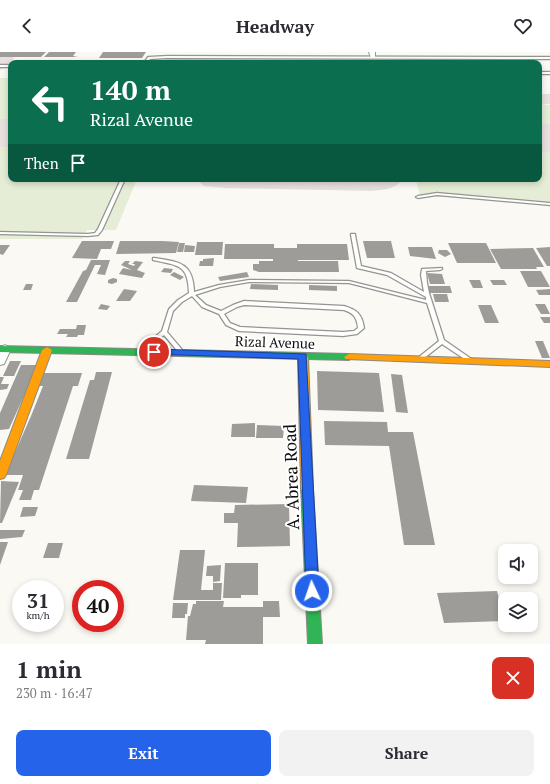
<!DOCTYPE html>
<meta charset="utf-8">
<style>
:root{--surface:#fff;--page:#f2f2f3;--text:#2b2b33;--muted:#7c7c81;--accent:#2563eb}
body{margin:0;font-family:"PT Serif",serif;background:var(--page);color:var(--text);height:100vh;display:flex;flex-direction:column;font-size:15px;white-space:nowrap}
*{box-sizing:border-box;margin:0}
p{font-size:13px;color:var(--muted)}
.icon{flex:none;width:22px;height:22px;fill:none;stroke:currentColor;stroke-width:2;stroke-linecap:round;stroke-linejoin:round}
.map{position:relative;height:592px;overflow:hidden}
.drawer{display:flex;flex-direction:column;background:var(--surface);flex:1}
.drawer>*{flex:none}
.guide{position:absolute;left:8px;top:8px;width:534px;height:122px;border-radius:8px;box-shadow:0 2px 6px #0003;background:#0b6e4f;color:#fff;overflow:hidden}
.controls{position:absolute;left:498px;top:492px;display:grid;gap:8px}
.controls a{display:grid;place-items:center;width:40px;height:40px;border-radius:8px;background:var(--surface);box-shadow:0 2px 6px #0003;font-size:20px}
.speed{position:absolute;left:12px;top:528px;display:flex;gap:8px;font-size:20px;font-weight:700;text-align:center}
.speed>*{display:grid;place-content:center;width:52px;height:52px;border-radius:50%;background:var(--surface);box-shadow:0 2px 6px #0003;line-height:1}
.speed small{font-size:10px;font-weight:400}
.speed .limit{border:6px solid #d22;background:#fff;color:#111}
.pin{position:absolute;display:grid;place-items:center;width:34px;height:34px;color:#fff;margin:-17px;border:2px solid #fff;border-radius:50%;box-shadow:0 1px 4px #0007}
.me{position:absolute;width:44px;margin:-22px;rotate:357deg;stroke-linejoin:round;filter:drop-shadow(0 0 3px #0008)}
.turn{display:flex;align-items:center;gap:14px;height:84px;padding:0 16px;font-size:18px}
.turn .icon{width:52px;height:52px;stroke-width:2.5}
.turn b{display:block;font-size:28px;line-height:34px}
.then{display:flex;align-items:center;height:38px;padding:0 16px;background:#0003;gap:8px;font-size:15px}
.round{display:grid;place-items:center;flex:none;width:42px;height:42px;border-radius:8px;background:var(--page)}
.headline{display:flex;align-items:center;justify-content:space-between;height:68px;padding:0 16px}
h1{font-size:24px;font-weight:700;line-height:30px}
.cta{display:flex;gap:8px;margin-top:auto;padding:8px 16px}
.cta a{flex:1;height:46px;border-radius:8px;background:var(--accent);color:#fff;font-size:16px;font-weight:700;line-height:46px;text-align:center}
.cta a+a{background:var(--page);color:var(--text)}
header{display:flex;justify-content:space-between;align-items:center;height:52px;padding:0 16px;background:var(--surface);font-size:18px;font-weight:700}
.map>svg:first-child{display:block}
.green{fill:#e5edd6}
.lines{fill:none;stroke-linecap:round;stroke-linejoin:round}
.taxiway{fill:#e8e0de;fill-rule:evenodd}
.runway{fill:#e8e0de;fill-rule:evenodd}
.building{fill:#9e9c99}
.lane-casing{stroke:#949492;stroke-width:2.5}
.street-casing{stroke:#949492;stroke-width:2}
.fast-casing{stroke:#8b8a88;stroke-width:2}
.slow-casing{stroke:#8b8a88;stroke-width:2}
.lane{fill:#fefefd;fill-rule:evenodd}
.street{fill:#fefefd;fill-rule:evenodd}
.fast{fill:#30b455;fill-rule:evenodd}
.slow{fill:#ff9f0a;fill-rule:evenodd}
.route{fill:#2563eb;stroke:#184099}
.labels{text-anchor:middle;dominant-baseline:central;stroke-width:4;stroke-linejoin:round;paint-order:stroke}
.street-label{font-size:14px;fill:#0e0e0e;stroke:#fff}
.near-street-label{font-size:17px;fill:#0e0e0e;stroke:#fff}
</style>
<header><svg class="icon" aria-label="back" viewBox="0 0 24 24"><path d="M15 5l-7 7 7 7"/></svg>Headway<svg class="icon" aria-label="heart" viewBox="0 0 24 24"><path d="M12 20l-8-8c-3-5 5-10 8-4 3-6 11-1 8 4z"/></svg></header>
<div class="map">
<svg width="550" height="592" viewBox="0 0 550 592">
<rect width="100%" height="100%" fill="#faf9f4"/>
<g class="green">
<path d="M366,5L372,7L373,11H196L197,8L151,7L157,6Z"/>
<rect x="0" y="26" width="11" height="45"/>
<path d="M539,52L550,53V76H539Z"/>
<path d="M0,91H11V127H137L116,178H87L82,187H0Z"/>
<path d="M539,97H550V153L420,143L416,129L421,127H539Z"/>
</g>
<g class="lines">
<g class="taxiway">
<path d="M7,2L12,3L14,6L5,16L0,18V5Z"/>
<rect x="539" y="42" width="11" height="10"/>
<path d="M197,127H403C396,137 383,138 372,139L225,136L204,134Z"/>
</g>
<g class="runway">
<rect x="0" y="67" width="11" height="28"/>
<rect x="539" y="72" width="11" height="28"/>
</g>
</g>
<g class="building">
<path d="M0,0H46L41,5H0Z"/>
<path d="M49,0H76L73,4L78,5H44Z"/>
<path d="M103,0H146L142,6H99Z"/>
<rect x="284" y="8" width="27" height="2"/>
<path d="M82,189H114L111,197H101L97,207L72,206Z"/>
<path d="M120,189H162L179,190L176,201L116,202Z"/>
<path d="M363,189H391L395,206H367Z"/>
<path d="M197,190H223L222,203H195Z"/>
<path d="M179,191H185L183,200H177Z"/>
<path d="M448,191H486L496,211H457Z"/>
<path d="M225,192H274V196H297V192H347L349,208H298V209H338L339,220H259L253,218V212H259V209H273V207H224Z"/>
<path d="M0,193H10L3,203L0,202Z"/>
<path d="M185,193L195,194L194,200H184Z"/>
<path d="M408,195H432L436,207L410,204Z"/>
<path d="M550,195V214H547L536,196Z"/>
<path d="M533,196L544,215H536L537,217H501L490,197Z"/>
<path d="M439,198H447L451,202L445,205L438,201Z"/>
<path d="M214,206L213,214H199L200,209H203V207Z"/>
<path d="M91,208H110L105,223L97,222L101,213H95L77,250H66L83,219L86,218Z"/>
<path d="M125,209H130L128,212L134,214L135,212H132L135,209L143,210L137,218L145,221L142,226L119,222L123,216L132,218L121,213Z"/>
<path d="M164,216L173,217L171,221L161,220Z"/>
<path d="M520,219H541L550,235H528Z"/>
<path d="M174,220L184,225L180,228L170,223Z"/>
<path d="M247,220L249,225L220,229L218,225Z"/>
<path d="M427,221L442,222L445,232H430Z"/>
<path d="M113,226L117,227V230L112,232L108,231V228Z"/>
<path d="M469,228H480L483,236H473Z"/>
<path d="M490,228H504L507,233H493Z"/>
<path d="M26,232H33L31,238H23Z"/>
<path d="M251,232L278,233V238L250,237Z"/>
<path d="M309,233L337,234V239L309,238Z"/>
<path d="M428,234H450L452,241H430Z"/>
<path d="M124,237L137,239L130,249H116Z"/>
<path d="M550,237V243H539L536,238Z"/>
<path d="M433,242H447L449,250H435Z"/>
<path d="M101,252L110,254L107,258L98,257Z"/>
<path d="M535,252H545L550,262H541Z"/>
<path d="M478,253H491L499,271H485Z"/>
<path d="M540,265H550V271H544Z"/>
<path d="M77,273H86L84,283H78L77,285H66L68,282H57L60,277H76Z"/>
<path d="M535,289H543L550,306H542Z"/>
<path d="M10,309H21L14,324H3Z"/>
<path d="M21,313H38L9,377L0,378V361Z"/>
<path d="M317,319L379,321L384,360L318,358Z"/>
<path d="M96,320H112L89,407H66L90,328H94Z"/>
<path d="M44,321H82L78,334H73L39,438H34L31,448H19L23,438H18L23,423H5L31,364L43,334H39Z"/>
<path d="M391,322L402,323L408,361L396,360Z"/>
<path d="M0,325H4L1,332H9L7,337L0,338Z"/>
<path d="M324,369L387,370L388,380H413L435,493H404L389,394L325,393Z"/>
<path d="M255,371V385H231L232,372Z"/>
<path d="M257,373L284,374L283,386H256Z"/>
<path d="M1,429L19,430L2,471H0Z"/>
<path d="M194,433L248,435L246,451L191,449Z"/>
<path d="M289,452L290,494L237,495L238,471H224V461H234L235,453Z"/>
<path d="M23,455H38L35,464L20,465Z"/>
<path d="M0,478H25L22,485L0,487Z"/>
<path d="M0,490H8L0,513Z"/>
<path d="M48,491H63L59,506H43Z"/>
<path d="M180,498H205L201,538H213V531H222L221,548H173Z"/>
<path d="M225,511H258V543H241V546H223Z"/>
<path d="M221,513L220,529L213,530V524H206L207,514Z"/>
<path d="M497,539L505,569L444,571L437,541Z"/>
<path d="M196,549H224L223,555H263V549H279L280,565H263V592H205L206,588H186L188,564H190L193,552H196Z"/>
<path d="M173,551H188L187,562H185V566H172Z"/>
</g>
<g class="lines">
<defs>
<g id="lane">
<path d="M167,4L550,5V7L167,6L150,7L146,11H144L148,5Z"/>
<rect x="0" y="13" width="11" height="2"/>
<rect x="539" y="20" width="11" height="2"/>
<path d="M121,127H125L102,178L98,183L88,184L0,182V180L88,182L95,181L98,177Z"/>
<path d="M437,141L550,151V153L437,143L418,146L416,145L418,144Z"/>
<path d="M351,182H355V183L361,214L391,221L424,240L421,223L422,217L442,216V217L440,218L426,219L427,231L429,241L444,288L470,306L471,307L470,308H466L442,292L423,307H419L418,306L419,305L439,289L427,251L349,231L249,230L220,235L195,243L206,253L221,259L233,253L244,249L344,254C357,258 362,262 364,276L357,282L343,284L239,279L226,273L219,262L202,255L192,244L182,250L173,259L167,280L184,300L185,301L184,302H180L164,283L143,301H139L138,300L162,279L169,257L178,248L189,241C188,212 179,214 153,208V206H155C180,210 193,211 194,240L219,233L249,228L349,229L426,248V245L387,223L357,216L351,183ZM244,253L344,258C353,261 357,265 358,276L354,279L343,280L240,275L230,271L224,262L237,255Z"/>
</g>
<g id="street">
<path d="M369,0H375V6H371Z"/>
<path d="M5,293L11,297L4,312L0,313V296Z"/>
</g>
<g id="fast">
<path d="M0,294L349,302L354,305L349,308L0,300Z"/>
<path d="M307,432L311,434L313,437L322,592H308L301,437L303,434Z"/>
</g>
<g id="slow">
<path d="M47,295L52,298L6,423L4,426L0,427V409L42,298Z"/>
<path d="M303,302L308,305L313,437L311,440L307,442L303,440L301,437L298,305Z"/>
<path d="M349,302L550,309V315L346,307L344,305Z"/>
</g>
</defs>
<use href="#lane" class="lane-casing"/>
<use href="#street" class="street-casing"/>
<use href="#fast" class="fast-casing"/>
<use href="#slow" class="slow-casing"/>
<use href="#lane" class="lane"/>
<use href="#street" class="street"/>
<use href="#fast" class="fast"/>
<use href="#slow" class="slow"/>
</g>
<path class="route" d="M154,297L306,302L319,539L317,543L312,545L308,543L306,539L298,307L151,302V298Z"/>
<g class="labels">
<g class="street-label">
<text transform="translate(275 290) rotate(2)">Rizal Avenue</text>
</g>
<g class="near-street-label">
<text transform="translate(291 425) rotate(-92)">A. Abrea Road</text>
</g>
</g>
</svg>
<div class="controls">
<a><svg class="icon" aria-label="sound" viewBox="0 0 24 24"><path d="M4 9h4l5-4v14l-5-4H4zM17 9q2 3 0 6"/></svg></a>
<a><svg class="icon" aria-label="layers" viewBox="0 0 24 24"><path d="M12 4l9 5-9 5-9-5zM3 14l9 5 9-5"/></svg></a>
</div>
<div class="speed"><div>31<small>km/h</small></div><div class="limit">40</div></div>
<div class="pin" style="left:154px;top:300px;background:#d93025"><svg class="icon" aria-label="arrive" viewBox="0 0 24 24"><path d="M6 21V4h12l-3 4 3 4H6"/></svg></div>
<svg class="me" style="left:312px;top:539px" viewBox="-20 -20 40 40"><circle r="17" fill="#2563eb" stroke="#fff" stroke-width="3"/><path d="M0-11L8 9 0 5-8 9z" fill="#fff"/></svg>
<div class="guide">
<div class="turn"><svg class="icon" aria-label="left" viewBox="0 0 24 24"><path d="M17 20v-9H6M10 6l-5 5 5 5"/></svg><div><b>140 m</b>Rizal Avenue</div></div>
<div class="then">Then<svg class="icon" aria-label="arrive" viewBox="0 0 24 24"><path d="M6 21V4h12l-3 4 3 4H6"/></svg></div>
</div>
</div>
<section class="drawer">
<div class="headline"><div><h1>1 min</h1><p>230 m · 16:47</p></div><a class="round" style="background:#d93025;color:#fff"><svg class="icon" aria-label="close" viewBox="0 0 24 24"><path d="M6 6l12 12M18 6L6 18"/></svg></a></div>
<div class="cta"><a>Exit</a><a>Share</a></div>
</section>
